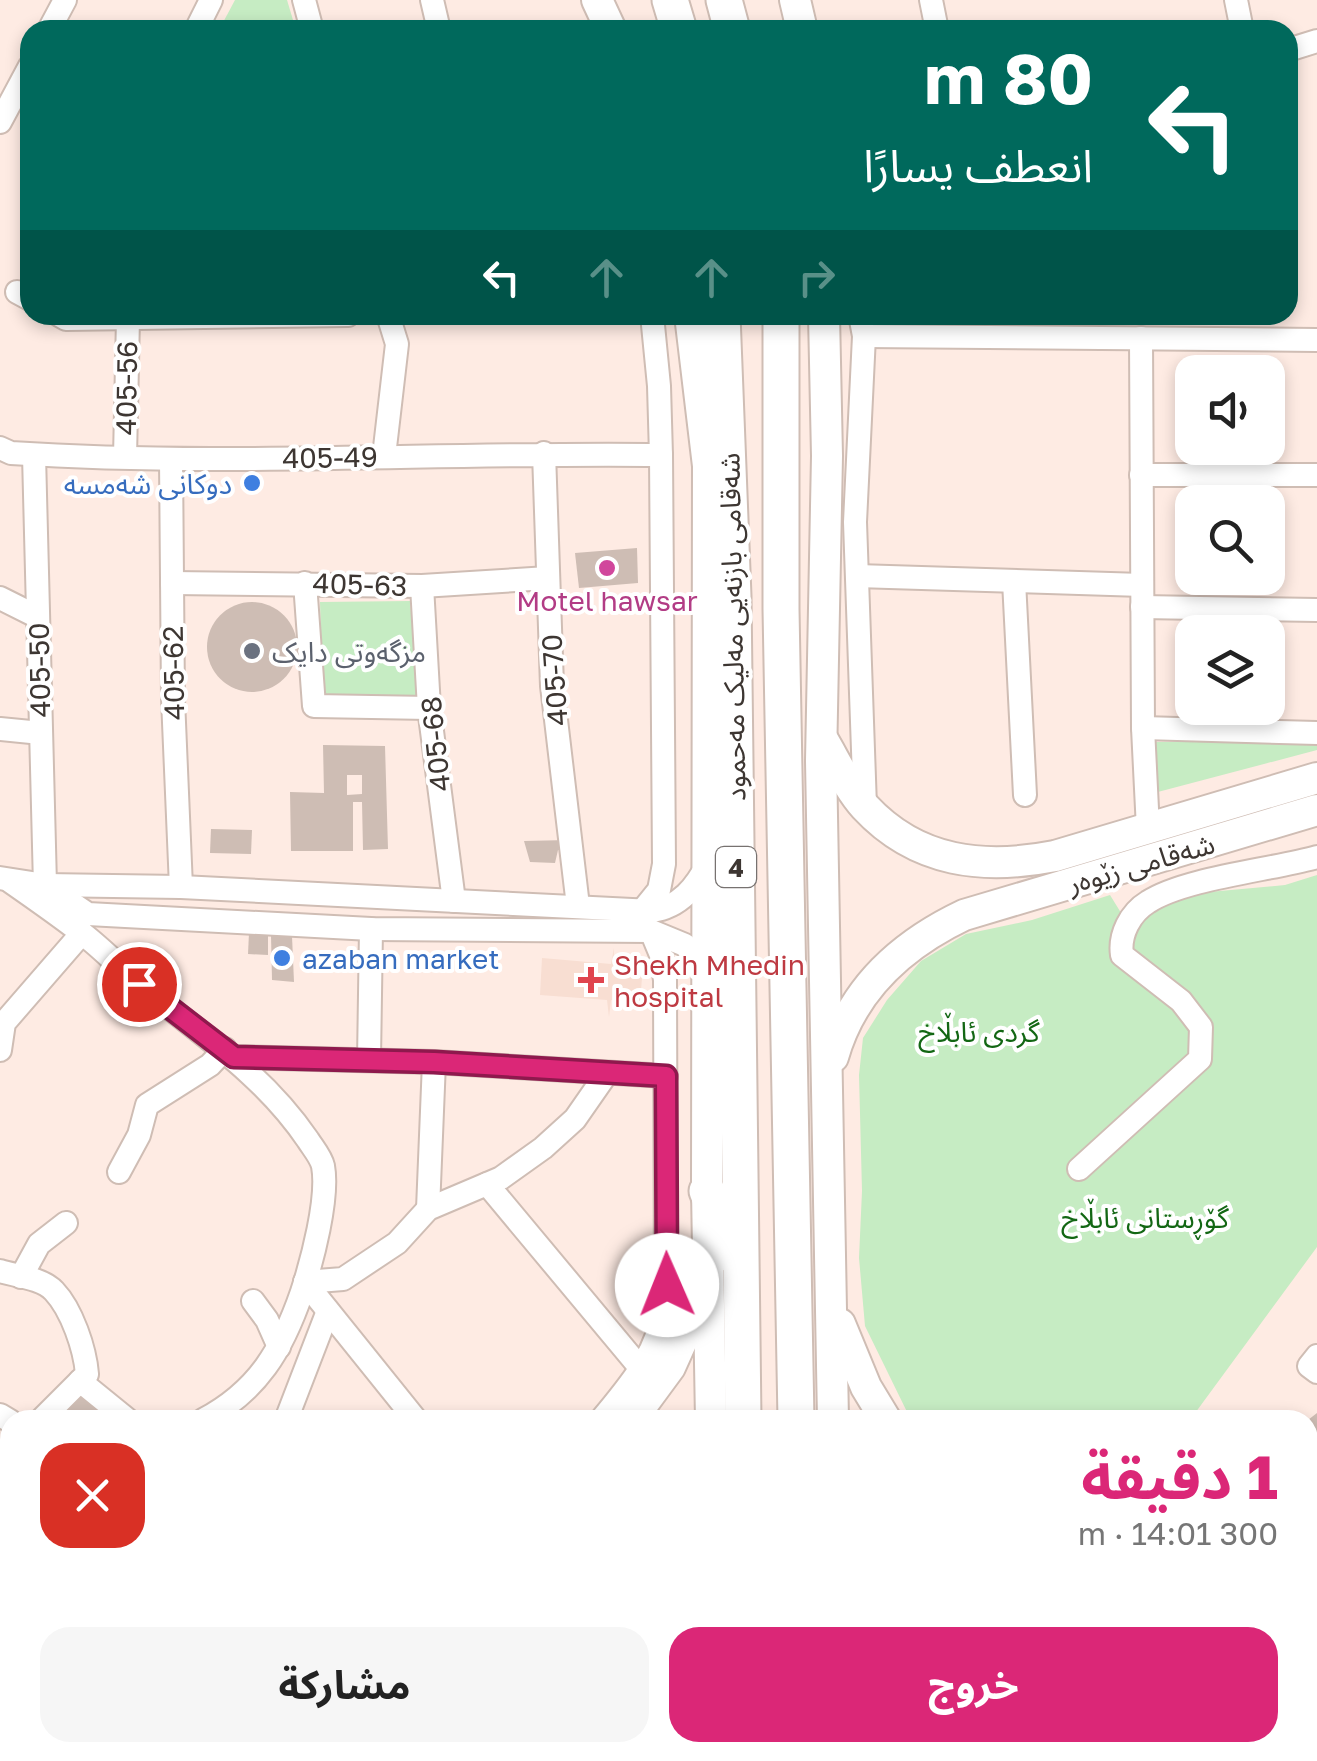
<!DOCTYPE html>
<html lang="ar">
<meta charset="utf-8">
<style>
:root{--surface:#fff;--page:#f6f6f6;--text:#222;--muted:#767676;--accent:#db2777}
body{margin:0;font-family:"Golos Text","Noto Sans Arabic",sans-serif;background:var(--page);color:var(--text);direction:rtl;height:100vh;display:flex;flex-direction:column;font-size:38px;white-space:nowrap}
*{box-sizing:border-box;margin:0}
p{font-size:32px;color:var(--muted)}
.icon{flex:none;width:55px;height:55px;fill:none;stroke:currentColor;stroke-width:2;stroke-linecap:round;stroke-linejoin:round}
.map{position:relative;flex:1;overflow:hidden;direction:ltr}
.drawer{position:absolute;left:0px;top:1410px;width:1318px;height:352px;display:flex;flex-direction:column;background:var(--surface);border-radius:30px 30px 0 0;box-shadow:0 5px 15px #0003;direction:rtl}
.drawer>*{flex:none}
.guide{position:absolute;left:20px;top:20px;width:1278px;height:305px;border-radius:30px;box-shadow:0 5px 15px #0003;direction:rtl;background:#00695c;color:#fff;overflow:hidden}
.controls{position:absolute;left:1175px;top:355px;display:grid;gap:20px}
.controls a{display:grid;place-items:center;width:110px;height:110px;border-radius:20px;background:var(--surface);box-shadow:0 5px 15px #0003;font-size:50px}
.pin{position:absolute;display:grid;place-items:center;width:85px;height:85px;color:#fff;margin:-42px;border:5px solid #fff;border-radius:50%;box-shadow:0 2px 10px #0007}
.me{position:absolute;width:110px;margin:-55px;rotate:359deg;stroke-linejoin:round;filter:drop-shadow(0 0 8px #0008)}
.turn{display:flex;align-items:center;gap:35px;height:210px;padding:0 40px;font-size:45px}
.turn .icon{width:130px;height:130px;stroke-width:2.5}
.turn b{display:block;font-size:70px;line-height:85px}
.lanes{display:flex;align-items:center;height:95px;padding:0 40px;background:#0003;justify-content:center;gap:50px;direction:ltr}
.lanes .off{opacity:.35}
.round{display:grid;place-items:center;flex:none;width:105px;height:105px;border-radius:30px;background:var(--page)}
.head{display:flex;align-items:center;justify-content:space-between;height:170px;padding:0 40px}
h1{font-size:60px;font-weight:700;line-height:75px;color:var(--accent)}
.button{display:flex;gap:20px;margin-top:auto;padding:20px 40px}
.button a{flex:1;height:115px;border-radius:30px;background:var(--accent);color:#fff;font-size:40px;font-weight:700;line-height:115px;text-align:center}
.button a+a{background:var(--page);color:var(--text)}
.map>svg:first-child{display:block}
.built{fill:#f8ded2}
.green{fill:#c6ecc3}
.building{fill:#cebdb4;fill-rule:evenodd}
.lines{fill:none;stroke-linecap:round;stroke-linejoin:round}
.minor-casing{stroke:#cfbdb4;stroke-width:26}
.major-casing{stroke:#cfbdb4;stroke-width:34}
.highway-casing{stroke:#cfbdb4;stroke-width:39}
.minor{stroke:#fff;stroke-width:22}
.major{stroke:#fff;stroke-width:30}
.highway{stroke:#fff;stroke-width:35}
.route-casing{stroke:#8e194d;stroke-width:25}
.route{stroke:#db2777;stroke-width:18}
.shop-dot{fill:#3f7fe0;stroke:#fff;stroke-width:4}
.hotel-dot{fill:#d1479c;stroke:#fff;stroke-width:4}
.worship-dot{fill:#6b7280;stroke:#fff;stroke-width:4}
.health-dot{fill:#e0444e;stroke:#fff;stroke-width:4}
.labels{text-anchor:middle;dominant-baseline:central;stroke-width:8;stroke-linejoin:round;paint-order:stroke}
.shield{fill:#fff;stroke:#777270;stroke-width:2.5}
.shield-label{font-size:25px;font-weight:bold;fill:#3d3632}
.street-label{font-size:28px;fill:#3d3632;stroke:#fff}
.shop-label{font-size:28px;fill:#366cbe;stroke:#fff;text-anchor:end}
.hotel-label{font-size:28px;fill:#b23c85;stroke:#fff}
.worship-label{font-size:28px;fill:#5b616d;stroke:#fff;text-anchor:start}
.health-label{font-size:28px;fill:#be3a42;stroke:#fff;text-anchor:start}
.park-label{font-size:28px;fill:#136714;stroke:#fff}
</style>
<div class="map">
<svg width="1317" height="1761" viewBox="0 0 1317 1761">
<rect width="100%" height="100%" fill="#feebe3"/>
<path class="built" d="M614,948V964L643,966L640,1002L611,1000L609,1017L607,1000L540,995L542,958L611,964Z"/>
<g class="green">
<path d="M235,0H287L296,30H219Z"/>
<path d="M410,601L419,699L323,701L320,602Z"/>
<path d="M1317,741V750L1154,793V742Z"/>
<path d="M1317,875V1247L1190,1420L910,1418L865,1326L859,1258L862,1191L859,1075L863,1038L887,1000L921,961L966,934L1032,920L1110,895L1131,929L1156,906L1198,893L1285,885Z"/>
<path d="M1308,1642L1317,1668V1737L1308,1732Z"/>
</g>
<g class="building">
<path d="M637,548L638,583L579,588L575,553Z"/>
<circle cx="252" cy="647" r="45"/>
<path d="M323,745L385,746L388,849L363,850L362,802H353V851H291L290,792L324,793ZM347,775H362V794L347,795Z"/>
<path d="M211,829L252,830L251,854L210,853Z"/>
<path d="M568,840L569,849L558,850L555,863L530,862L524,841Z"/>
<path d="M249,933L268,935V955L248,954Z"/>
<path d="M271,935L292,936L294,982L272,980Z"/>
<path d="M79,1392L110,1420H68L61,1415Z"/>
<path d="M1317,1413V1547L1308,1550V1420Z"/>
<rect x="109" y="1752" width="25" height="9"/>
</g>
<g class="lines">
<defs>
<g id="minor">
<path d="M304,0L312,30"/>
<path d="M432,0L439,30"/>
<path d="M931,0L937,30"/>
<path d="M1236,0L1242,30"/>
<path d="M49,30L65,0"/>
<path d="M196,30L211,0"/>
<path d="M1288,50L1317,41"/>
<path d="M0,122L30,66"/>
<path d="M17,292L30,299"/>
<path d="M59,315L66,319L348,315"/>
<path d="M860,315L864,336L855,522L865,807"/>
<path d="M864,336L1317,340"/>
<path d="M1141,338L1143,728L1148,829"/>
<path d="M0,448L11,453C227,467 444,452 661,455"/>
<path d="M544,453L552,686L578,906"/>
<path d="M34,455L45,885"/>
<path d="M384,456L397,344L388,315"/>
<path d="M125,457L128,318"/>
<path d="M171,459L173,699L181,887"/>
<path d="M1141,475H1317"/>
<path d="M857,576L1142,585"/>
<path d="M1014,581L1025,795"/>
<path d="M172,583L422,586L548,578"/>
<path d="M305,583L314,706L429,708"/>
<path d="M422,586L429,708L454,901"/>
<path d="M0,598L38,617"/>
<path d="M1142,607L1317,610"/>
<path d="M1143,728L1317,733"/>
<path d="M0,729L41,733"/>
<path d="M0,878L45,885L181,887L652,911C680,907 696,887 708,863"/>
<path d="M11,882C34,898 57,914 79,931C101,947 120,968 142,986C202,1035 264,1075 308,1140C313,1148 321,1157 323,1166C329,1198 312,1261 302,1292C282,1350 258,1391 203,1420"/>
<path d="M45,885L88,914L371,929L651,931L685,945L708,974"/>
<path d="M642,911L659,890L664,864L661,455L659,386L652,315"/>
<path d="M0,1050L4,1023L82,933"/>
<path d="M234,1057L434,1062L428,1209"/>
<path d="M369,1060L371,929"/>
<path d="M434,1062L666,1076"/>
<path d="M1079,1169L1200,1059L1201,1027L1181,1001L1122,955C1119,935 1130,913 1148,902C1185,878 1271,870 1317,857"/>
<path d="M119,1172L139,1135L147,1105L210,1065L225,1049"/>
<path d="M487,1184L642,1370"/>
<path d="M0,1271C16,1276 42,1278 54,1291C72,1310 85,1349 87,1374L41,1420"/>
<path d="M21,1277L39,1244L66,1223"/>
<path d="M305,1282L343,1279L397,1243L428,1209L501,1178L543,1148L575,1119L607,1073"/>
<path d="M305,1282L416,1420"/>
<path d="M253,1301L267,1320L279,1347"/>
<path d="M1317,1356L1309,1366L1317,1372"/>
<path d="M80,1381L128,1420"/>
<path d="M0,1415L10,1421"/>
<path d="M286,1420L328,1311"/>
<path d="M601,1420C634,1380 656,1355 666,1303L665,980L661,955L651,931"/>
<path d="M0,1465L10,1454"/>
<path d="M0,1489L10,1493"/>
<path d="M0,1536L10,1529"/>
<path d="M0,1568L7,1585L10,1607"/>
<path d="M1308,1568L1317,1564"/>
<path d="M0,1750L10,1749"/>
<path d="M73,1752V1761"/>
<path d="M233,1752L236,1761"/>
</g>
<g id="major">
<path d="M597,0L611,30"/>
<path d="M795,0L802,30"/>
<path d="M690,315L708,466L707,1191L711,1420"/>
<path d="M824,315L827,456L821,761L833,1420"/>
<path d="M823,740C836,762 848,788 865,807C917,863 984,870 1055,856L1317,778"/>
<path d="M833,1057C852,989 901,945 964,915L1317,810"/>
<path d="M840,1324L866,1387L886,1420"/>
<path d="M631,1420L670,1367L703,1294"/>
<path d="M501,1752L507,1761"/>
<path d="M836,1752V1761"/>
<path d="M1298,1752L1316,1761"/>
<path d="M341,1761L351,1752"/>
<path d="M715,1761V1752"/>
<path d="M1029,1761L1037,1752"/>
</g>
<g id="highway">
<path d="M670,0L679,30"/>
<path d="M724,0L732,30"/>
<path d="M722,315L733,596L743,1420"/>
<path d="M781,315V609L796,1420"/>
<path d="M707,1191L732,1255"/>
<path d="M747,1761V1752"/>
<path d="M798,1761V1752"/>
</g>
</defs>
<use href="#minor" class="minor-casing"/>
<use href="#major" class="major-casing"/>
<use href="#highway" class="highway-casing"/>
<use href="#minor" class="minor"/>
<use href="#major" class="major"/>
<use href="#highway" class="highway"/>
</g>
<g class="lines">
<defs>
<path id="route" d="M139,984L234,1057L434,1062L666,1076L667,1285"/>
</defs>
<use href="#route" class="route-casing"/>
<use href="#route" class="route"/>
</g>
<g class="shop-dot">
<circle cx="252" cy="483" r="10"/>
<circle cx="282" cy="958" r="10"/>
</g>
<circle class="hotel-dot" cx="607" cy="568" r="10"/>
<circle class="worship-dot" cx="252" cy="651" r="10"/>
<path class="health-dot" d="M586 965h10v10h10v10h-10v10h-10v-10h-10v-10h10z"/>
<g class="labels">
<rect class="shield" x="716" y="847" width="40" height="40" rx="8"/>
<g class="shield-label">
<text x="736" y="867">4</text>
</g>
<g class="street-label">
<text transform="translate(126 388) rotate(-89)">405-56</text>
<text transform="translate(330 457) rotate(-1)">405-49</text>
<text transform="translate(360 584) rotate(2)">405-63</text>
<text transform="translate(732 627) rotate(-91)">شەقامی بازنەیی مەلیک مەحمود</text>
<text transform="translate(39 670) rotate(-91)">405-50</text>
<text transform="translate(173 673) rotate(-91)">405-62</text>
<text transform="translate(554 680) rotate(-94)">405-70</text>
<text transform="translate(435 744) rotate(-96)">405-68</text>
<text transform="translate(1141 863) rotate(-16)">شەقامی زێوەر</text>
</g>
<g class="shop-label">
<text x="232" y="483">دوکانی شەمسە</text>
<text x="302" y="958" text-anchor="start">azaban market</text>
</g>
<g class="hotel-label">
<text x="607" y="600">Motel hawsar</text>
</g>
<g class="worship-label">
<text x="272" y="651">مزگەوتی دایک</text>
</g>
<g class="health-label">
<text x="614" y="964">Shekh Mhedin<tspan x="614" dy="32">hospital</tspan></text>
</g>
<g class="park-label">
<text x="979" y="1031">گردی ئابڵاخ</text>
<text x="1145" y="1217">گۆڕستانی ئابڵاخ</text>
</g>
</g>
</svg>
<div class="controls">
<a><svg class="icon" aria-label="sound" viewBox="0 0 24 24"><path d="M4 9h4l5-4v14l-5-4H4zM17 9q2 3 0 6"/></svg></a>
<a><svg class="icon" aria-label="search" viewBox="0 0 24 24"><circle cx="10" cy="10" r="6"/><path d="M15 15l6 6"/></svg></a>
<a><svg class="icon" aria-label="layers" viewBox="0 0 24 24"><path d="M12 4l9 5-9 5-9-5zM3 14l9 5 9-5"/></svg></a>
</div>
<div class="pin" style="left:139px;top:984px;background:#d93025"><svg class="icon" aria-label="arrive" viewBox="0 0 24 24"><path d="M6 21V4h12l-3 4 3 4H6"/></svg></div>
<svg class="me" style="left:667px;top:1285px" viewBox="-20 -20 40 40"><circle r="19" fill="#fff"/><path d="M0-13L10 11 0 6-10 11z" fill="#db2777"/></svg>
<div class="guide">
<div class="turn"><svg class="icon" aria-label="left" viewBox="0 0 24 24"><path d="M17 20v-9H6M10 6l-5 5 5 5"/></svg><div><b>80 m</b>انعطف يسارًا</div></div>
<div class="lanes"><svg class="icon" aria-label="left" viewBox="0 0 24 24"><path d="M17 20v-9H6M10 6l-5 5 5 5"/></svg><svg class="icon off" aria-label="ahead" viewBox="0 0 24 24"><path d="M12 20V5M6 11l6-6 6 6"/></svg><svg class="icon off" aria-label="ahead" viewBox="0 0 24 24"><path d="M12 20V5M6 11l6-6 6 6"/></svg><svg class="icon off" aria-label="right" viewBox="0 0 24 24"><path d="M7 20v-9h11M14 6l5 5-5 5"/></svg></div>
</div>
<section class="drawer">
<div class="head"><div><h1>1 دقيقة</h1><p>300 m · 14:01</p></div><a class="round" style="background:#d93025;color:#fff"><svg class="icon" aria-label="close" viewBox="0 0 24 24"><path d="M6 6l12 12M18 6L6 18"/></svg></a></div>
<div class="button"><a>خروج</a><a>مشاركة</a></div>
</section>
</div>
